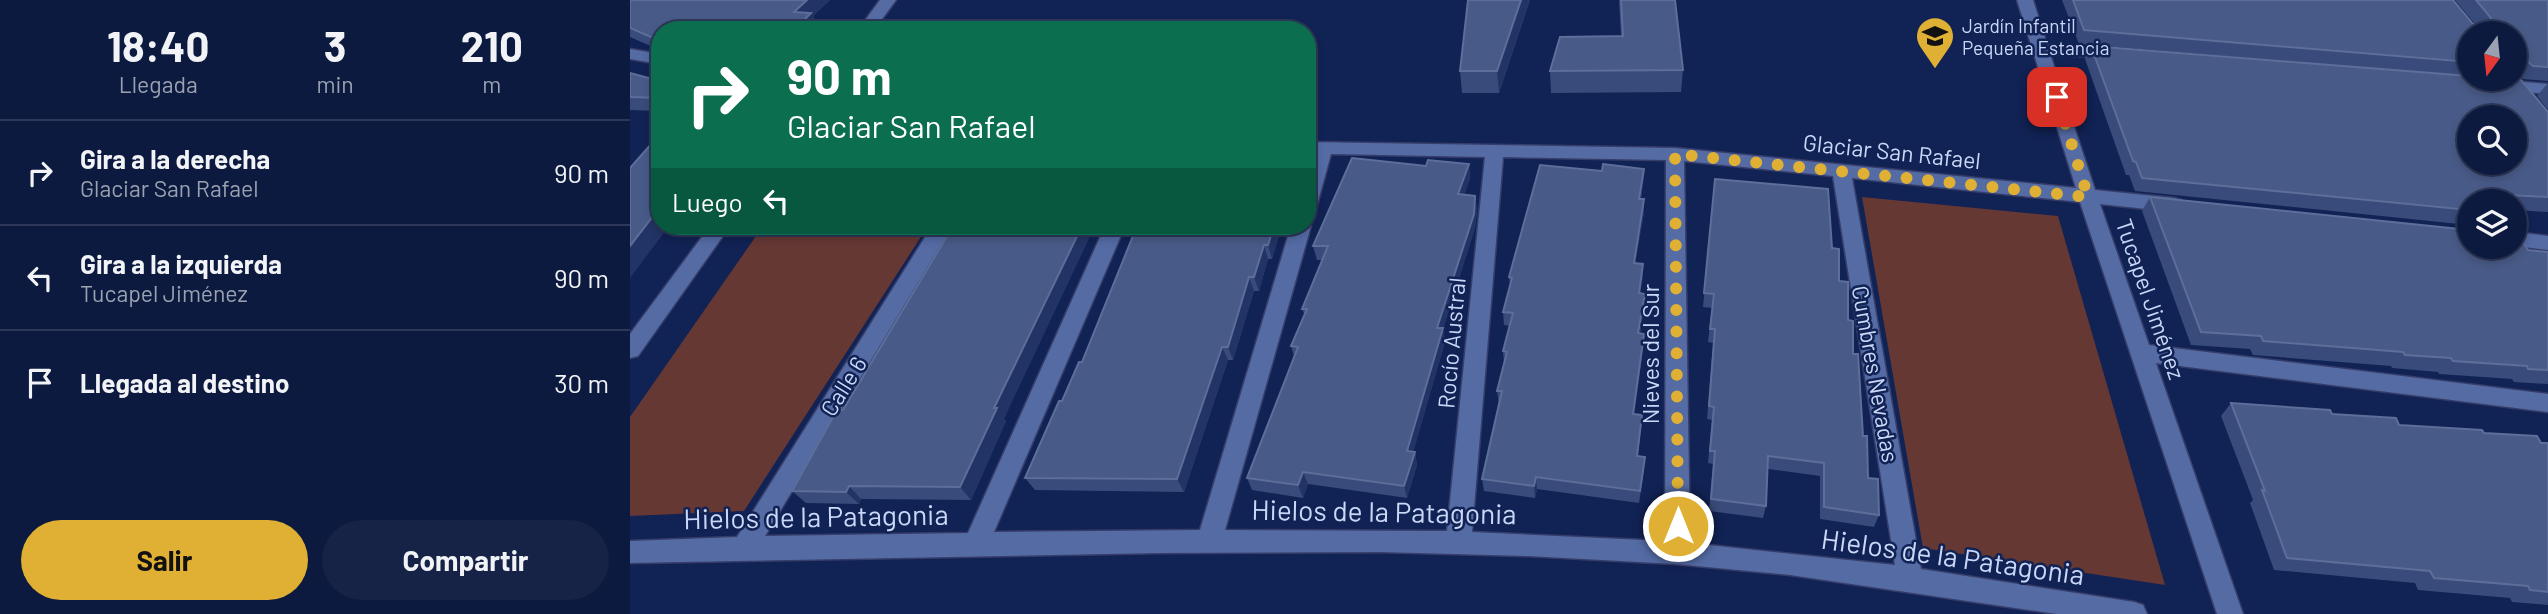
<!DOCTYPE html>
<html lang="es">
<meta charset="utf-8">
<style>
:root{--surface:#0d1a3f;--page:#162346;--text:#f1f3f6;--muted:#9aa1b0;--line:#2d3859;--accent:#e0b034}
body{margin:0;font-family:Barlow,sans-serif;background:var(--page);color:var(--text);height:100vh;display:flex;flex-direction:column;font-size:26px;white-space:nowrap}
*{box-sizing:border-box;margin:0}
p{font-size:23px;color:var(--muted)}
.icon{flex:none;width:38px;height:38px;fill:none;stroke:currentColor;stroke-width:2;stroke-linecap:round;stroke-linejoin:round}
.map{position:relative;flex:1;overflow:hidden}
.panel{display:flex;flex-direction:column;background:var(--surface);width:630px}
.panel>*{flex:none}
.guide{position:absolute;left:21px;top:21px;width:665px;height:214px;border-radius:28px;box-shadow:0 4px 10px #0003,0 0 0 2px var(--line);background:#0b6e4f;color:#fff;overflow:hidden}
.needle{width:46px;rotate:195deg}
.tools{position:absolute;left:1827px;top:21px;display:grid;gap:14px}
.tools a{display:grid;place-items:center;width:70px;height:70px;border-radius:50%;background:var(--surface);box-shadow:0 4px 10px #0003,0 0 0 2px var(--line);font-size:35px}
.pin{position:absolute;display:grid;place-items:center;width:60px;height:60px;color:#fff;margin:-30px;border-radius:14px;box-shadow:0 4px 10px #0006}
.me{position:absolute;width:77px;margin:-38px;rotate:0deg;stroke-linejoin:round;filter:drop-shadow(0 0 5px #0008)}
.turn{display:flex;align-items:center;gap:24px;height:147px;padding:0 21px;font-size:32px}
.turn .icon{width:91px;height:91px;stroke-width:2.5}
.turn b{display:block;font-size:49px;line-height:60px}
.then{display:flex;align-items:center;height:66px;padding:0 21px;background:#0003;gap:14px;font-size:26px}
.eta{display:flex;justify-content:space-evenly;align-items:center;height:119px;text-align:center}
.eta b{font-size:42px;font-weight:700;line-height:49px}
.cta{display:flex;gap:14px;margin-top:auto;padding:14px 21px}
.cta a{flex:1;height:80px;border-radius:42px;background:var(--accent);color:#111;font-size:28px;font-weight:700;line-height:80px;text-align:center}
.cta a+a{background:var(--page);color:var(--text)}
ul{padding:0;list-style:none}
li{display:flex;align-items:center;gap:21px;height:105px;padding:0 21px;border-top:2px solid var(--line)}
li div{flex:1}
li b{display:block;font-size:26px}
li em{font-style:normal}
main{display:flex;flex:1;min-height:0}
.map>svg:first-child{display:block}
.green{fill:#663834}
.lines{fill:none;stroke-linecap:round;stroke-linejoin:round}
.street-casing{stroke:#363d6a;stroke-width:3}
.street{fill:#546ba4;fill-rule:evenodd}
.wall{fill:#384b7a}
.shaded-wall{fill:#223465}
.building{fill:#485a87;stroke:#5c6e99;stroke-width:2;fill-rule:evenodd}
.route{stroke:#e0b034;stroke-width:12;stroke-dasharray:0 21.6}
.labels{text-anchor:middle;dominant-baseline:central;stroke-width:5;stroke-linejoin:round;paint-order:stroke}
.far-poi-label{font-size:19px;fill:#cad8f8;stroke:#112254;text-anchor:start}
.street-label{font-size:23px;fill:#cad8f8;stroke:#112254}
.near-street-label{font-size:28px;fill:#cad8f8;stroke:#112254}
</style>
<main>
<section class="panel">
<div class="eta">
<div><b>18:40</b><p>Llegada</p></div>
<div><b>3</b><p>min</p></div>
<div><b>210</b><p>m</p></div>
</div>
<ul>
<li><svg class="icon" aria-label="right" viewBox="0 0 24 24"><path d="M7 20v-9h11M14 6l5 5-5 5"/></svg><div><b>Gira a la derecha</b><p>Glaciar San Rafael</p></div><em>90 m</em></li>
<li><svg class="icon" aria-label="left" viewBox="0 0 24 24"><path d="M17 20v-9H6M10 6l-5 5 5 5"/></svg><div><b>Gira a la izquierda</b><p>Tucapel Jiménez</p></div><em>90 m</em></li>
<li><svg class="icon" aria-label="arrive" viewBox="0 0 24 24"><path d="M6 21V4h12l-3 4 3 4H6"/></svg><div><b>Llegada al destino</b></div><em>30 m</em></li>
</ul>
<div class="cta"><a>Salir</a><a>Compartir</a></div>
</section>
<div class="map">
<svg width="1918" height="614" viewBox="0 0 1918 614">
<rect width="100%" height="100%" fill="#112254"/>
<g class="green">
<path d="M1232,197L1428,216L1535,585L1293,548Z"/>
<path d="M133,226H298L114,511L0,516V417Z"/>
</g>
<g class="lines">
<defs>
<g id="street">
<path d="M250,0H266L244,30H228Z"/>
<path d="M1387,0H1403L1417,44L1487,49L1495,54L1487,59L1420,54L1465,190L1544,198L1551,200L1554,205L1551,210L1544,212L1470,204L1519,345L1918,394V412L1526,363L1613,614H1587L1450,202L1222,178L1291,569L1504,602L1513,605L1517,614H1427L1160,575L1045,564L898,556L750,552L529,553L0,563V541L107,537L302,226H322L135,536L338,533L475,226H495L364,532L570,530L661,226H677V221L681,226L595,530L817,531L855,157L701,154L687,205L684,210L677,212V173L683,154H677V142L1045,148L1446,188ZM873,157L1036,160L1035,541L842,532ZM1054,161L1203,176L1265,565L1060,543Z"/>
<path d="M0,49L30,54V64L0,59Z"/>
<path d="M1871,80L1918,84V94L1865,89L1862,85Z"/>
<path d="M80,226H100L8,356L0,358V334Z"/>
<path d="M1885,232L1918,236V250L1885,246Z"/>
</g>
</defs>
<use href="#street" class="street-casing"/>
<use href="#street" class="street"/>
</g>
<g class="wall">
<path d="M0,0H200L183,16L189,26L30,30V50L0,37Z"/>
<path d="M900,0L869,93H832L830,71Z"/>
<path d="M989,0H1045L1053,70L1051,92L921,93L920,71L991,36Z"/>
<path d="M1432,0H1823L1843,24L1846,25L1825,0H1918V81L1892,79L1885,74V33H1839V79L1918,112V212L1885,210V201H1839V225L1505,191L1499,175H1496L1455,59L1461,46L1631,59L1449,44Z"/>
<path d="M0,73L30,81V111L0,110Z"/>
<path d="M1918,83V110L1907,96Z"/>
<path d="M839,164L840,178L834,195L845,196L847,210L845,228L813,329L815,342L783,452H785L787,465L777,498L678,484L673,498L622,490L617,478L664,356L661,346L675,316L672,309L692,260H687L683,246L796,166Z"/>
<path d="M1014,169L1013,183L1011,199L1014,213L1005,263L1013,264L1010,293L1014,307L1010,334L1013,348L1004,414L1012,415L1008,456L1014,470L1009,503L907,489L905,498L854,491L852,479L869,404L867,391L874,364L873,351L880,326L874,325L873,312L880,285L879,277L972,171Z"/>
<path d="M1085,179L1202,248L1218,320L1223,354L1238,478L1249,515L1244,527L1190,519V476L1138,469L1136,506L1133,518L1079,511L1083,464L1078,463L1082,420L1077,419L1083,343L1078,342L1082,308L1073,307Z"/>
<path d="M1520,197L1898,250L1918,252V384L1884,382L1882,379L1809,374L1808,372L1762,368L1761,366L1623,355L1620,349L1561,345L1512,211Z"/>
<path d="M652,226L642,259H638L629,291H624L603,360H598L554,492L405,490L395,478L452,362Z"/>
<path d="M1601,403L1702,414L1769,425L1854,433L1918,443V605L1882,602L1880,598L1788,590L1785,583L1644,570L1620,503L1623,500L1591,416Z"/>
<path d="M374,419L376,421L341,500L231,499L229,504L176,503L162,491Z"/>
</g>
<g class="shaded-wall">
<path d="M177,0H200L183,16L189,26L186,30H165L164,12Z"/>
<path d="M891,0H900L869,93L867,71Z"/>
<path d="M839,164L840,178L830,208L828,194Z"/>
<path d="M1014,169L1013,183L1008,213L1009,199Z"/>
<path d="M845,196L847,210L845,228L813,329L815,342L780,464L777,451L807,328Z"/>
<path d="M1014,199V213L1003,277L1004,263Z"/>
<path d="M30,207V226H39L0,278V246Z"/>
<path d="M452,226H465L374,419L376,421L341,500L330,487L364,408Z"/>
<path d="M644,226H652L642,259L638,245Z"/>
<path d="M634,245L638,259L629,291L624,277Z"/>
<path d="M1013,264V278L1008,307L1009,293Z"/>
<path d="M619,277L624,291L603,360L598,347Z"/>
<path d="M1015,294L1014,307L1007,347L1008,333Z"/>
<path d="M1014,334L1013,348L1003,427V414Z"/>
<path d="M592,347L598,360L554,492L547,479Z"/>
<path d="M785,452L787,465L777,498L774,486Z"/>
<path d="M673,472L678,484L673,498L668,485Z"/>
<path d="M906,477L907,489L905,498L904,486Z"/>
<path d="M219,486L231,499L229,504L216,492Z"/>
</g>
<g class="building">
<path d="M0,0H177L164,12L181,13L164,30H30V41L0,28Z"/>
<path d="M838,0H891L867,71H830Z"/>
<path d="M991,0H1045L1053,70L920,71L930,37L993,36Z"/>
<path d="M1443,0H1823L1843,24L1849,26L1852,22L1861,21V18L1846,0H1918V67L1903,66L1896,60L1894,63H1885V33H1839V62L1454,30Z"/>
<path d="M1461,46L1839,76V79L1891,80L1918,112V197L1858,194L1864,201H1839V210L1512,178L1506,162L1503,161ZM1839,117H1885V163H1839Z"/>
<path d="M0,73L30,81V98L0,97Z"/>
<path d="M30,134V207L0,246V168Z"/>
<path d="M722,158L796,166L798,160L839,164L828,194L845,196L844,214L807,328H813L777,451L785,452L774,486L673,472L668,485L617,478L668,347L661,346L677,309H672L698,246H683Z"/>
<path d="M973,164L1014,169L1009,199H1014L1004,263L1013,264L1009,293L1015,294L1008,333L1014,334L1003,414L1012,415L1007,456L1015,457L1010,491L906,477L904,486L852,479L872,391H867L877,352L873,351L883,313L873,312L882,278L879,277L910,165L972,171Z"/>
<path d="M1085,179L1198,189L1202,248L1209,249V281L1218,282V320L1223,321V354H1228L1233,436H1237L1238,478L1248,479L1249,515L1194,507V463L1138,456L1136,506L1081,499L1085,451H1080L1084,407L1079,406L1085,329H1080L1084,294L1074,293Z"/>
<path d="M1520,197L1839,230V247H1885V231L1898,250L1918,252V370L1898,369L1897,366L1823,361L1821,358L1775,355L1773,352L1633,341L1631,336L1571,332Z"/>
<path d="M323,226H452L364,408H367L330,487L219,486L216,492L162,491L207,410H213Z"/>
<path d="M507,226H644L638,245H634L624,277H619L598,347H592L547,479L395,478L429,401H432L449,362H452Z"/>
<path d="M1601,403L1700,410L1702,414L1766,418L1769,425L1852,430L1854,433L1907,436L1911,443H1918V592L1900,590L1898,586L1804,578L1800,571L1657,558L1632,490L1635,491Z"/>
</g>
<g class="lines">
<path class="route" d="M1048,526L1045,154L1458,197L1427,97"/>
</g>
<defs>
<symbol id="school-pin" viewBox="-11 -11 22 30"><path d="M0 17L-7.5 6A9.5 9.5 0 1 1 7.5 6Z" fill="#e0b034" stroke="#112254"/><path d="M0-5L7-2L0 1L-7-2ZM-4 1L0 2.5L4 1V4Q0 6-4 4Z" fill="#111"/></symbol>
</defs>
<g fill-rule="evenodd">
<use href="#school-pin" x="1283" y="14" width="44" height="60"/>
</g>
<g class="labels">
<g class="far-poi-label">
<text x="1332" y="25">Jardín Infantil<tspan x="1332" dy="22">Pequeña Estancia</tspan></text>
</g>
<g class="street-label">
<text transform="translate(1262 151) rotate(6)">Glaciar San Rafael</text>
<text transform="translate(1521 299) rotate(71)">Tucapel Jiménez</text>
<text transform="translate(821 343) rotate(-85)">Rocío Austral</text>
<text transform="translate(1020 354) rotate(-90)">Nieves del Sur</text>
<text transform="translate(1246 374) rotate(80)">Cumbres Nevadas</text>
<text transform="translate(213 386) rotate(-58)">Calle 6</text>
</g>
<g class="near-street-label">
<text transform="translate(754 511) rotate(1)">Hielos de la Patagonia</text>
<text transform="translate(186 516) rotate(-1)">Hielos de la Patagonia</text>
<text transform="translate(1323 556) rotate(8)">Hielos de la Patagonia</text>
</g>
</g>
</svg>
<div class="tools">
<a><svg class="needle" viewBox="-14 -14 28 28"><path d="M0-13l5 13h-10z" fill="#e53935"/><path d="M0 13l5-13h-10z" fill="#9aa1b0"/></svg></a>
<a><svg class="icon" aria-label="search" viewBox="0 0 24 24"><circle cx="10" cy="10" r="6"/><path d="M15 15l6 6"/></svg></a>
<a><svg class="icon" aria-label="layers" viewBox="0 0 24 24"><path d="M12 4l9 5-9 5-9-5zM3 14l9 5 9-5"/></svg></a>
</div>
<div class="pin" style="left:1427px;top:97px;background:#d93025"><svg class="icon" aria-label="arrive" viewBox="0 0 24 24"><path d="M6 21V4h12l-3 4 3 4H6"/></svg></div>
<svg class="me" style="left:1048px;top:526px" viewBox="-20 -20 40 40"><circle r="17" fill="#e0b034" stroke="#fff" stroke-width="3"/><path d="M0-11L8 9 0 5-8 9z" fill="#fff"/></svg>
<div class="guide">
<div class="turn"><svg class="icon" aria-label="right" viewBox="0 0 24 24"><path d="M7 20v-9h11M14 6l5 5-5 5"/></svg><div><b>90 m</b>Glaciar San Rafael</div></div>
<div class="then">Luego<svg class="icon" aria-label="left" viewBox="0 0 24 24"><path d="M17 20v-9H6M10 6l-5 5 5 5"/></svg></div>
</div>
</div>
</main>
